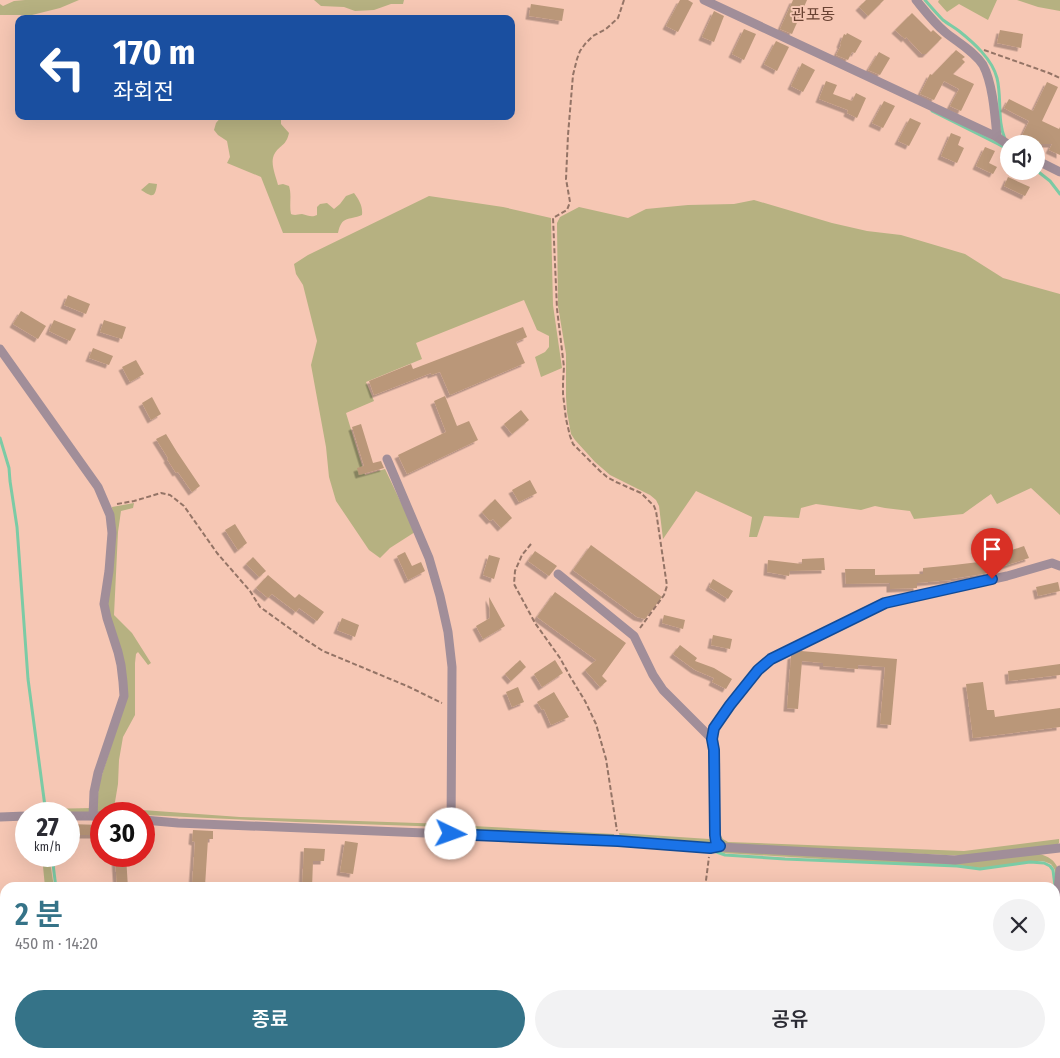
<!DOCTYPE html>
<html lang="ko">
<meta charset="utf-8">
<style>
:root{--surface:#fff;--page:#f2f2f3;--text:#2b2b33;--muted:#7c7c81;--accent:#357388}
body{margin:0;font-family:"Fira Sans Condensed","Noto Sans KR",sans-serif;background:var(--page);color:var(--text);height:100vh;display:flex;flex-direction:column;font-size:19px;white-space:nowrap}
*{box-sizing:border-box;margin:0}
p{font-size:16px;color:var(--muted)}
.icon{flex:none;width:28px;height:28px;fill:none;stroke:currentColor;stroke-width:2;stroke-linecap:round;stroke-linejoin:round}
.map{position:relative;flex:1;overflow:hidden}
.side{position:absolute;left:0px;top:882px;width:1060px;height:176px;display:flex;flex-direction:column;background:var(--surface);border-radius:15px 15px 0 0;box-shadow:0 5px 20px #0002}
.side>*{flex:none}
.top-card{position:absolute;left:15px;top:15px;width:500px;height:105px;border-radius:10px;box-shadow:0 5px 20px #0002;background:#1a4fa0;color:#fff;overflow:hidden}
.controls{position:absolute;left:1000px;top:135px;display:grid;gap:10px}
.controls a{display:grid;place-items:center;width:45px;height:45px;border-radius:50%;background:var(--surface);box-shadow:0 5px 20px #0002;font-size:25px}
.speed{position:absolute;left:15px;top:802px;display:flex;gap:10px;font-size:25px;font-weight:700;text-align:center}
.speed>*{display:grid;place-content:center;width:65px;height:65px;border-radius:50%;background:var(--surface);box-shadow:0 5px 20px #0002;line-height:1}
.speed small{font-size:12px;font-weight:400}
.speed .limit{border:8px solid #d22;background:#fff;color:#111}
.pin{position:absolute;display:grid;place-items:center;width:42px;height:42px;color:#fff;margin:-51px -21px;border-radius:50% 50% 50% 0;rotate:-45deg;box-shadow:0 0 5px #0007}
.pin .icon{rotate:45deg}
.me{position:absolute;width:55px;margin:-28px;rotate:93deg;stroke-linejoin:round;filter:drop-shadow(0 0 4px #0008)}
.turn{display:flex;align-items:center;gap:18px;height:105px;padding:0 15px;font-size:22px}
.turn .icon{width:65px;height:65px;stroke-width:2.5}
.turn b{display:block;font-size:35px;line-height:42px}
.round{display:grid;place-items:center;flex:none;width:52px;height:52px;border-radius:26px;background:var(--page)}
.headline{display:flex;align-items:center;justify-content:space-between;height:85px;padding:0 15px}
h1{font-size:30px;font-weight:600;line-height:38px;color:var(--accent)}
.action{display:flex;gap:10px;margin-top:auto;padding:10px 15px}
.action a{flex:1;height:58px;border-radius:30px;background:var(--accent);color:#fff;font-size:20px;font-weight:600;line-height:58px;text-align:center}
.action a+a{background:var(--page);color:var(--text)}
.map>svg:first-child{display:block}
.green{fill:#b6b181}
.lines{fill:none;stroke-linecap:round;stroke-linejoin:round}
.stream{stroke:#7bcba5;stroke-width:3}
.building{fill:#ba9779;filter:url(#shadow)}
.path{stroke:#947466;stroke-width:2;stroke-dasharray:5 2.5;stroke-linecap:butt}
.minor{stroke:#a18e99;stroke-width:9}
.route-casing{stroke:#114b97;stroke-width:12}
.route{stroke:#1a73e8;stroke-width:9}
.labels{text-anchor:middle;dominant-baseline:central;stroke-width:4;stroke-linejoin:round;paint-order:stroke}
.quarter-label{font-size:16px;fill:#694232;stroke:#f6c7b4}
</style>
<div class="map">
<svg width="1060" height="1058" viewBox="0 0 1060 1058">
<defs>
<filter id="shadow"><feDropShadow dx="-3.5" dy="3.5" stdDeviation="0" flood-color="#0004"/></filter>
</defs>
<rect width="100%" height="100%" fill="#f6c7b4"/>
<g class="green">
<path d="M25,0H79L60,8L32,15H0V4L3,6L14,1Z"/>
<path d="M314,0H404L403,4H391L374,10L355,11L344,7L321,6Z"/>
<path d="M939,0H997L988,20L959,4L947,12L938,2Z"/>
<path d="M1017,0H1060V11L1038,7Z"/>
<path d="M222,116H281V124L289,133C286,146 281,144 275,153C269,162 276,176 278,185L283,184L289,186C292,195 289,205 291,214C296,216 297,214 302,214C308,215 311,218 317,215V207L320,204L327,203L334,209L340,204L346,196L354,193C359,200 363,206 362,215C348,221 342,215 338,233H283L261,177L227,163L230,157L227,141L218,135L214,130L216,123Z"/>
<path d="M149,183L157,184C155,200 151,196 141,190Z"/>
<path d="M429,196L503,207L551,218L553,305L562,368L541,377L535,357L545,352L549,347V336L537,330L524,300L416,343L422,359L366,382L374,401L346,413L365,475L385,469L415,532L390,548L380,558L369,550L336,501L329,477L326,447L311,365L317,341L303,285L296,274L294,264L308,255Z"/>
<path d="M754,200L832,223L867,231L901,235L965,254L1003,278L1060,294V515L1031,488L997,504L991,494L963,514L914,519L910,511L885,508L875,506L861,510L816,504L801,508L799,518L764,516L757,537H749L752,517L696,491L663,539L659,506L656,500L650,495L610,475L595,462L575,440L571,434L567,412L566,397V354L558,306L557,223L560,217L579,207L628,218L646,209L688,205L734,204Z"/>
<path d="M134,503L133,508L121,511L118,532L114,615L132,633L151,663L148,665L138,652L136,654L135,663V715L123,737L119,760L118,784L114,808L240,817L447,824V827L296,822L144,815V814L95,812L100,781L125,703L107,606L113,522L112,507Z"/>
<path d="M92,808L91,812L47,813L46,809Z"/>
<path d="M455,825L614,834V838L454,829Z"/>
<path d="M717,830L723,839L728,842L964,851L1059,839V843L1057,845L966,856L724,844L719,838Z"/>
<path d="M619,833L709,839L711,843L620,838Z"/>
<path d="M714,850L956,862L1039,854C1048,856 1055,860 1058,869L1055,875V870L1051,864L1043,861H1029L1019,864L980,868L956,865L889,863L724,853Z"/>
<path d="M42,856H49L54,887H45Z"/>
<path d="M1060,906V931L1055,985V949Z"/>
<path d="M0,997H5V1027L0,1026Z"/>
<path d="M108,1054H168L179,1058H114Z"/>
</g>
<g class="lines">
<g class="stream">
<path d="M925,0C931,7 937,14 943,20C948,24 954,27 959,31C974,43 992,59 997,78C1002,98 997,121 1005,139"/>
<path d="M932,111L998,144L1009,150"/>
<path d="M1036,170L1050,181L1060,194"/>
<path d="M0,438L9,468L10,481L17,527L28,679L46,814"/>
<path d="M714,851L725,855L785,859L957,866L980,869L1030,862L1044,863L1050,866L1053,870L1055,886"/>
<path d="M52,856L56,888"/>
<path d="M0,993H5"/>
<path d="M837,1054L873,1058"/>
<path d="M1035,1058L1036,1054"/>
</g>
</g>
<g class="building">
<path d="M680,0H688L693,3L678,32L666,26Z"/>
<path d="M793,0H807L792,34L780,29Z"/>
<path d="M866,0H884L868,16L859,7Z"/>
<path d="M531,4L564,9L562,21L529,16Z"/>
<path d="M714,11L724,16L714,42L702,37Z"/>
<path d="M912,13L931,32L933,30L942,38L926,54H922L906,37L905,39L895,30Z"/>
<path d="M744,29L756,34L744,60L732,54Z"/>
<path d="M1000,30L1023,34L1021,48L997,43Z"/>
<path d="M847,33L862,41L855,53L852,52L848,60L836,55L841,45L840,44L844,34L846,35Z"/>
<path d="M776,41L789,47L777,71L764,64Z"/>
<path d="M956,50L965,57L962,59L965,62L953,74L974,84L961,111L950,106L959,89L944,81L934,100L920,94L930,74L932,75Z"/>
<path d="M879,52L890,58L880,75L868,70Z"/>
<path d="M802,63L815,70L803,92L791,86Z"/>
<path d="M826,81L837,85L833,94L852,101L856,93L866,98L857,118L847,113L848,110L819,99Z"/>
<path d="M1047,82L1058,87L1042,121L1059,129L1060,127V155L1049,150L1052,144H1018L1029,121L1004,108L1009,99L1033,111Z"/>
<path d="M884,101L895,106L883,128L872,123Z"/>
<path d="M910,118L921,123L909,146L898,141Z"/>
<path d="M951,133L961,137L958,145L964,148L957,163L941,156Z"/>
<path d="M985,147L995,151L989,163L997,167L993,174L976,166Z"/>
<path d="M1008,177L1030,187L1025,196L1004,186Z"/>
<path d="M68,295L90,304L86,314L64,305Z"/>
<path d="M21,311L46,326L38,339L13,324Z"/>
<path d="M54,320L76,329L70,341L49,331Z"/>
<path d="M104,320L126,327L122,339L100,332Z"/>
<path d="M523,327L527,337L516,342L525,363L450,395L440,372L431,375V373L374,395L369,381L411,364L413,369Z"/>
<path d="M93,348L113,356L109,365L89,358Z"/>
<path d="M136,360L144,374L130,382L122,367Z"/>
<path d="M445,396L457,426L469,421L478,440L407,474L398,455L446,432L434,401Z"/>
<path d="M152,397L161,414L151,420L142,403Z"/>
<path d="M521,410L529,420L512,434L504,424Z"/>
<path d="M361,424L373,463L381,461L384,468L359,475L357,468L364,466L352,427Z"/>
<path d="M166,434L177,452L200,486L192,492L178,472L176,473L167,459L168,458L156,439Z"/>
<path d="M530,480L537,493L519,502L512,490Z"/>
<path d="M495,499L512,518L501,528L493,519L490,521L482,512Z"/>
<path d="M235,524L247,543L238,550L225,530Z"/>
<path d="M591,545L662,597L645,619L637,617L573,570Z"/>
<path d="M1024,546L1029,558L1004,566L1000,554Z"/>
<path d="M535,551L557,566L549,576L528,561Z"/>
<path d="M405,552L412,566L421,562L425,571L408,580L397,556Z"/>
<path d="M489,555L500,558L494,579L483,575Z"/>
<path d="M253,557L266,571L259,577L246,564Z"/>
<path d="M824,558L825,570L790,571L789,576L767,572L768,560L802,564V559Z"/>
<path d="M987,561L989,573L951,579V580L917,583V588L890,589V583L846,584L845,569H875V575L923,574V568L954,565Z"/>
<path d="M268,575L295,598L299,594L324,612L317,621L299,608L296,612L272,594L268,598L256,588Z"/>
<path d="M713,579L733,591L728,599L709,587Z"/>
<path d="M1058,582L1060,591L1038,596L1036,587Z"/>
<path d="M555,592L626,643L602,676L607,681L600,687L585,670L596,660L537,617Z"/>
<path d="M489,597L505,626L483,639L476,626L490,618Z"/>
<path d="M664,615L685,620L683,629L662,623Z"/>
<path d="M342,618L359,625L355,637L337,630Z"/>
<path d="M713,635L732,639L730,649L711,645Z"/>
<path d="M680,645L697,658L695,661L714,668L732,679L726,689L712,682L714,678L695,670L673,654Z"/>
<path d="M801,651L897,659L891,725L880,724L885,667L858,665V669L823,666V663L802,661L798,709L787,708L791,656Z"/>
<path d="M520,660L526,667L511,681L505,674Z"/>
<path d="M555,660L563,673L542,687L534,674Z"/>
<path d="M1060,664V675L1009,681L1008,671Z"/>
<path d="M983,682L987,710H994L995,717L1060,708V727L973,738L966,684Z"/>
<path d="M518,687L524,702L512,707L506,692Z"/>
<path d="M554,692L569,717L551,725L544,709L542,710L537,702Z"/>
<path d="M69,824L101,825V835H69Z"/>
<path d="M193,830L213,831V839H208L205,886L192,885L195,842L192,841Z"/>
<path d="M345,841L358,843L353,874L340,872Z"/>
<path d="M304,848L325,849L324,861H313L312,888H302Z"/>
<path d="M115,856H126L128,888H117Z"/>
</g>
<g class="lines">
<g class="path">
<path d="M624,0L618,18L606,29L593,36L585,44L580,51L577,59L573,75L568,135L566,179L570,202L567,210L553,218L557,309L564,367L563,382V394L566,419L570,436L573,444L600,471L607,477L616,482L641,493L654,506L656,511L667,586L664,595L640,628"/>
<path d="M984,50L1049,73L1060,78"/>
<path d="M117,504L134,501L161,493L170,495L184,506L217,553L250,591L260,607L303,638L323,651L407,686L442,703"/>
<path d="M531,544L522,555L515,571L514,584L535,623L560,658L571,678L585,701L596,724L606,759L617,831"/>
<path d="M705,888L709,857"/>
<path d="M683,1058L684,1054"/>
</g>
<g class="minor">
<path d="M704,0L997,137L1009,145"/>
<path d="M916,0C925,11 934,23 945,32C957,42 974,51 983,65C993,84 995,116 997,137"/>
<path d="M1036,160L1060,172"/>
<path d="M0,349L98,487L110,515L112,533L109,571L104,604L107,618L118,652L121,665L123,682L124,696L98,773L94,792L93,816"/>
<path d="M387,459L429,558L440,596L448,632L452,667L451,834"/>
<path d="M558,574L634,636L653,675L663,690L712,739"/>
<path d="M69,816H101"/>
<path d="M0,817L26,816"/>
<path d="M144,820L178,823L618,841L710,848L720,847L955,860L1060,848"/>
<path d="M720,847L715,842V835L714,750L712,739L714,728L730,705L758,670L771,659L885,603L1007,576L1052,563L1060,566"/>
<path d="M1055,920L1060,870"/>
<path d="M0,1032H5"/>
<path d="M182,1054L191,1058"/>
<path d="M1042,1058V1054"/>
</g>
</g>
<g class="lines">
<defs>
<path id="route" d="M451,834L618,841L710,848L720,846L716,842L715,835L714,750L712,739L714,728L730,705L758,670L771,659L885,603L992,579"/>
</defs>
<use href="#route" class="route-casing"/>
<use href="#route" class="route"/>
</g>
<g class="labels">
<g class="quarter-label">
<text x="813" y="14">관포동</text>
</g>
</g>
</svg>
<div class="controls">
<a><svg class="icon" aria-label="sound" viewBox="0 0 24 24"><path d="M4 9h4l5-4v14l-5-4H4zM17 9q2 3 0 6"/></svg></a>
</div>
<div class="speed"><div>27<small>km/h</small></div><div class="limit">30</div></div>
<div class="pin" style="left:992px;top:579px;background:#d93025"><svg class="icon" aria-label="arrive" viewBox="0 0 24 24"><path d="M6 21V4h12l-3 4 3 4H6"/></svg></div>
<svg class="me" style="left:451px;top:834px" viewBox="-20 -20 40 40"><circle r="19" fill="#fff"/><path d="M0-13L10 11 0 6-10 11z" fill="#1a73e8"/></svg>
<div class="top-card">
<div class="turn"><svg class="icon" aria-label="left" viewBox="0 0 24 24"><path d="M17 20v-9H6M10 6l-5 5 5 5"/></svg><div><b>170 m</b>좌회전</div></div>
</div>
<section class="side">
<div class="headline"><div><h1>2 분</h1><p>450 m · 14:20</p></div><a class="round"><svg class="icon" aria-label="close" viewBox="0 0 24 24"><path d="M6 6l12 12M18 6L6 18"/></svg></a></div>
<div class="action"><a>종료</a><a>공유</a></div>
</section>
</div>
